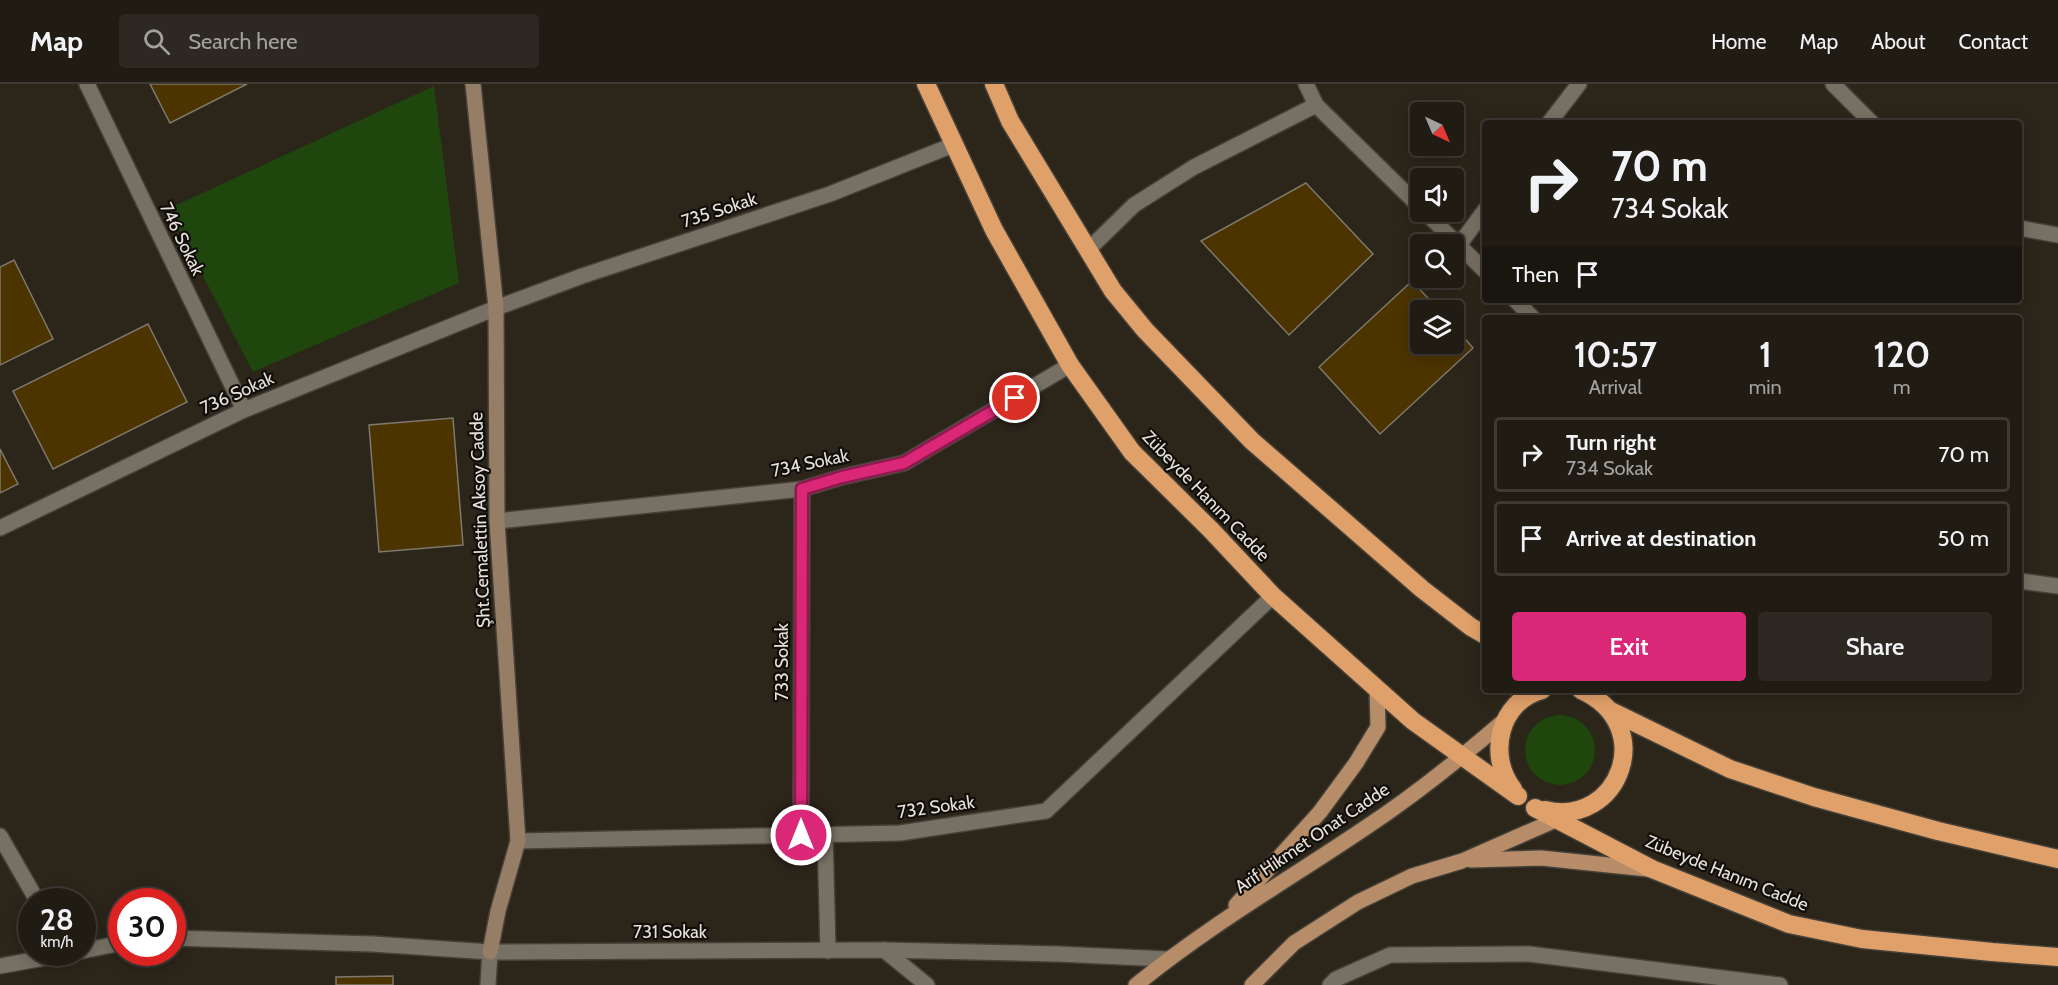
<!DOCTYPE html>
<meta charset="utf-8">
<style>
:root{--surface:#201c14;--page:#2d2922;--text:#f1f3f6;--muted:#a2a1a0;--line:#3d3a34;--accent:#db2777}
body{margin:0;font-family:Cabin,sans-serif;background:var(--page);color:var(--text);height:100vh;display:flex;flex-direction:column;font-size:22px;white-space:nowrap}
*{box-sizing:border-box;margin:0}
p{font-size:20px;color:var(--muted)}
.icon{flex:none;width:33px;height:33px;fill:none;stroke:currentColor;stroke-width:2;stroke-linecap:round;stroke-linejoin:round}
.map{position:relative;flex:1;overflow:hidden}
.drawer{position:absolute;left:1482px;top:231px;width:540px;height:378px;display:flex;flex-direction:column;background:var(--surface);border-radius:6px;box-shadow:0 3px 15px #0003,0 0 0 2px var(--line)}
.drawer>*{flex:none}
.top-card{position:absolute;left:1482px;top:36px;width:540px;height:183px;border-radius:6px;box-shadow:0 3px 15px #0003,0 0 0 2px var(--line);background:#201c14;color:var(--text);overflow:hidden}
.needle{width:39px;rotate:136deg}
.controls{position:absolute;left:1410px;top:18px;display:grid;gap:12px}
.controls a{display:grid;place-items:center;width:54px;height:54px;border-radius:6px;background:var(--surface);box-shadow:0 3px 15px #0003,0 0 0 2px var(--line);font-size:30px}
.speed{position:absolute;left:18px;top:804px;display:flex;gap:12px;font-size:30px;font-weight:700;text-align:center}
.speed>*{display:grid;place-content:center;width:78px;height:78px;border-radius:50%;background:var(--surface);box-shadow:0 3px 15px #0003,0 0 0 2px var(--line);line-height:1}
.speed small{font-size:15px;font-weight:400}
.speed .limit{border:9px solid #d22;background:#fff;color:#111}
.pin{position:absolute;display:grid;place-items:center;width:51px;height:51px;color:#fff;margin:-26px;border:3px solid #fff;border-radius:50%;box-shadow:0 2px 6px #0007}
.me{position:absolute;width:66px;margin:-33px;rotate:0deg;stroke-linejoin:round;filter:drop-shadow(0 0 4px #0008)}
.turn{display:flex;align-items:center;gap:21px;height:126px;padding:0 30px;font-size:27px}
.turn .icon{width:78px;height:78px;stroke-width:2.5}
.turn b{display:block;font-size:42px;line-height:51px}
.then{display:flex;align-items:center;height:57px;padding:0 30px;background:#0003;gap:12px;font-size:22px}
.eta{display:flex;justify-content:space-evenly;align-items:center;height:102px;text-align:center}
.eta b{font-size:36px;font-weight:600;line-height:42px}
.action{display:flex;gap:12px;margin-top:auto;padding:12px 30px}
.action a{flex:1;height:69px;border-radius:6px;background:var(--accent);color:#fff;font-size:24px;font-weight:600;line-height:69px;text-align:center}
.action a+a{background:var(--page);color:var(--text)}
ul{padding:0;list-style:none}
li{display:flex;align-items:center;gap:18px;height:75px;margin:0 12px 9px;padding:0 18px;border:3px solid var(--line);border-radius:6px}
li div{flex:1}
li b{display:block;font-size:22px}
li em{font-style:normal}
header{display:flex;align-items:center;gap:36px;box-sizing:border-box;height:84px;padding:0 30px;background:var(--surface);border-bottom:2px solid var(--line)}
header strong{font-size:28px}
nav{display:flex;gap:33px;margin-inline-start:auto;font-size:21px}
.search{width:420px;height:54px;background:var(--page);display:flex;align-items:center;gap:15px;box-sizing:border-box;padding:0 21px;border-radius:6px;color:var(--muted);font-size:22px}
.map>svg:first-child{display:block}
.green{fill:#1f460d}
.building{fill:#4b3400;stroke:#7f786c;stroke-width:1.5}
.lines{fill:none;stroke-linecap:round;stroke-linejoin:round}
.street-casing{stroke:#464138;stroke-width:18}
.secondary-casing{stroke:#464138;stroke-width:18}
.primary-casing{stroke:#464138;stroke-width:18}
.highway-casing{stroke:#464138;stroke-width:21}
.street{stroke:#777064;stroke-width:15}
.secondary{stroke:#967e66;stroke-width:15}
.primary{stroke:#b68d68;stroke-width:15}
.highway{stroke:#e0a06a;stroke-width:18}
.route-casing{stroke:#8e194d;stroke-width:15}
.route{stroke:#db2777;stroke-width:10}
.labels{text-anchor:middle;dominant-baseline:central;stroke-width:4.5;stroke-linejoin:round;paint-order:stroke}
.street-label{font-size:18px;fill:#e6e2db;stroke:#110e0a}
</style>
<header>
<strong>Map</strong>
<div class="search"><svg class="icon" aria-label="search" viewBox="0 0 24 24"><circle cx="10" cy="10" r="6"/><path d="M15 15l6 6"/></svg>Search here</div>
<nav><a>Home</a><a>Map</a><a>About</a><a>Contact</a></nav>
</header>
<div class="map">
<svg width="2058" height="901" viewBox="0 0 2058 901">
<rect width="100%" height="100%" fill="#2b251a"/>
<g class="green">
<path d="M434,2L459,199L253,288L168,125Z"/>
<circle cx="1560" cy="666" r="35"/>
</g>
<g class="building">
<path d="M150,0H247L170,39Z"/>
<path d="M1306,99L1373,170L1289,251L1201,157Z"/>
<path d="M14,176L53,255L0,281V183Z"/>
<path d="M1412,197L1439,226H1420V260H1454V242L1473,264L1380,350L1319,283Z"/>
<path d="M148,240L187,318L53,385L13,307Z"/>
<path d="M453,334L463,461L379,468L369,341Z"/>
<path d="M0,365L18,400L0,409Z"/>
<path d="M393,892V901H336V893Z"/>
</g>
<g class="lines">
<defs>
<g id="street">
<path d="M87,0L244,326"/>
<path d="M1306,0L1316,21L1420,123"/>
<path d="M1833,0L1872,39"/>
<path d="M1549,39L1579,0"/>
<path d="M1425,128L1485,187"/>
<path d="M2019,144L2058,151"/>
<path d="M1459,161L1485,126"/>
<path d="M1088,166L1134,121L1194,83L1316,21"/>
<path d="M1515,216L1533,234"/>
<path d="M497,437L802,405L842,393L904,379L1070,281"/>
<path d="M0,444L244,326L496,224L582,192L830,110L953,61"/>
<path d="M2019,497L2058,502"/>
<path d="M825,750L828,867"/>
<path d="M801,751L802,405"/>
<path d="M0,752L38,818"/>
<path d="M518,757L900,749L1046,727L1273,512"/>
<path d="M172,854L373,860L490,868L884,866L1057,870L1167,875"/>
<path d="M884,866L927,901"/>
<path d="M82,867L122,859"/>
<path d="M0,882L77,868"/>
<path d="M488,901L490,868"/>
<path d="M1330,901L1336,895L1390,871L1529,870L1780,901"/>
</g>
<path id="secondary" d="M473,0L496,224L497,437L518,757L498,827L490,868"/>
<g id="primary">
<path d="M1471,776L1541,774L1647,785"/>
<path d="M1236,821L1320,728L1356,679L1378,643L1377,604"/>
<path d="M1136,901C1208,842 1288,796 1365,744C1415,711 1461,674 1506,635"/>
<path d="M1252,901L1294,859L1358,818L1412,792L1462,777L1565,732"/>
</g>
<g id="highway">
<path d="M926,0L994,146L1070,281L1132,368L1211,446L1273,512L1413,637L1518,712"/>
<path d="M994,0L1010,37L1113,207L1145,246L1252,357L1422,505L1471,543L1485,551"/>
<path d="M1611,627L1730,685L1814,713L1938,747L2058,775"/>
<path d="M1513,705C1487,672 1499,617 1542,606"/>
<path d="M1535,724L1652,785L1789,840L1862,855L1992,868L2058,873"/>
<path d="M1545,726C1619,744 1659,641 1581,606"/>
</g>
</defs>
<use href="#street" class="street-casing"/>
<use href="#secondary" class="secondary-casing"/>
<use href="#primary" class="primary-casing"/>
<use href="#highway" class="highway-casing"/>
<use href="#street" class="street"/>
<use href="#secondary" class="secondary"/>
<use href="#primary" class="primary"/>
<use href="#highway" class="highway"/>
</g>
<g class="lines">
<defs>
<path id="route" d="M801,751L802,405L842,393L904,379L1015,314"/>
</defs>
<use href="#route" class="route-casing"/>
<use href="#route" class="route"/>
</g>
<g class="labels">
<g class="street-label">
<text transform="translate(719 126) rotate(-18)">735 Sokak</text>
<text transform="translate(182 155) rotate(64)">746 Sokak</text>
<text transform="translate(237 309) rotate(-24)">736 Sokak</text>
<text transform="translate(810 379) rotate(-12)">734 Sokak</text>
<text transform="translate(1206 412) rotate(46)">Zübeyde Hanım Cadde</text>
<text transform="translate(480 436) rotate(-92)">Şht.Cemalettin Aksoy Cadde</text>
<text transform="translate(782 578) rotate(-90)">733 Sokak</text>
<text transform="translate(936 723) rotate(-8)">732 Sokak</text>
<text transform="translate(1312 754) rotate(-34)">Arif Hikmet Onat Cadde</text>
<text transform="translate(1727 789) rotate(22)">Zübeyde Hanım Cadde</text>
<text x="670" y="848">731 Sokak</text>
</g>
</g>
</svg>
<div class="controls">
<a><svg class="needle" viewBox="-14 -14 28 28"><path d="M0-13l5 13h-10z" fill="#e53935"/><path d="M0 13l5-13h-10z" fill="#a2a1a0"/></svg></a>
<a><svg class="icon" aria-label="sound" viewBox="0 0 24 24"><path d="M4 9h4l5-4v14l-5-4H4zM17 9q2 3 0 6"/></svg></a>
<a><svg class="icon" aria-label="search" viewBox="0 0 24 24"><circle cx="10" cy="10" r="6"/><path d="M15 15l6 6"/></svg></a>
<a><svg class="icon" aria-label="layers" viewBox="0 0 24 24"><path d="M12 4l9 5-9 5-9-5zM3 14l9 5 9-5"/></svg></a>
</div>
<div class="speed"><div>28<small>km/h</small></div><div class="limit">30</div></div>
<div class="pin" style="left:1015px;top:314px;background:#d93025"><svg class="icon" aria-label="arrive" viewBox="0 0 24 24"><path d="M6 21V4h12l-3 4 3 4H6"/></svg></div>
<svg class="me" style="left:801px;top:751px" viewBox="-20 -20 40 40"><circle r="17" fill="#db2777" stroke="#fff" stroke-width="3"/><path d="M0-11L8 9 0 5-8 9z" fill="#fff"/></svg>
<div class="top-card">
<div class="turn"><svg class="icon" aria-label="right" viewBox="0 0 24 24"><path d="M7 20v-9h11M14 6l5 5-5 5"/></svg><div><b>70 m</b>734 Sokak</div></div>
<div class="then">Then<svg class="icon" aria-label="arrive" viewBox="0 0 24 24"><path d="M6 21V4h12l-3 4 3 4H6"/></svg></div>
</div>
<section class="drawer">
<div class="eta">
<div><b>10:57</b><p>Arrival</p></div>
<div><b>1</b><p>min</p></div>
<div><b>120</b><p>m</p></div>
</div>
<ul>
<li><svg class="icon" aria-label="right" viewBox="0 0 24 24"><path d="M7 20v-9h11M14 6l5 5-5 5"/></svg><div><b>Turn right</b><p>734 Sokak</p></div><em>70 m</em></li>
<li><svg class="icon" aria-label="arrive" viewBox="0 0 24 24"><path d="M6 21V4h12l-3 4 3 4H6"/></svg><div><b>Arrive at destination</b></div><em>50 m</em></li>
</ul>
<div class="action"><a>Exit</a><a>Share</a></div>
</section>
</div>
